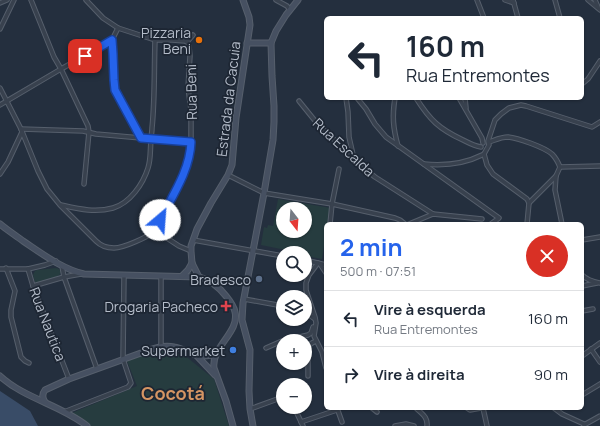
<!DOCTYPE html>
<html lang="pt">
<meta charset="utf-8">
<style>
:root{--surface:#fff;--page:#f6f6f7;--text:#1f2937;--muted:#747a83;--line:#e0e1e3;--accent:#2563eb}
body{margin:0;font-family:Manrope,sans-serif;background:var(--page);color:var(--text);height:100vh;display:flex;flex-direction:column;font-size:15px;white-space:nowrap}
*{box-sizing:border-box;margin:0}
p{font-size:13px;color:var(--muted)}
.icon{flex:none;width:22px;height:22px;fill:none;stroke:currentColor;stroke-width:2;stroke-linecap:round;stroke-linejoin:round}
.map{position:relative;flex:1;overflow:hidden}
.drawer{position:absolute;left:324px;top:222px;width:260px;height:188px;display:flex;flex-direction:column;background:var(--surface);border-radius:6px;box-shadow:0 1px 3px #0004}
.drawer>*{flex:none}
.top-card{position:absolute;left:324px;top:16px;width:260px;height:84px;border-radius:6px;box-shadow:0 1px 3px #0004;background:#fff;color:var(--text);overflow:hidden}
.needle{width:26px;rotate:163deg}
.tools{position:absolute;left:276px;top:202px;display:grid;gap:8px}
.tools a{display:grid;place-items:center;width:36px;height:36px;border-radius:50%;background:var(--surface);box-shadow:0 1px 3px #0004;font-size:20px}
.pin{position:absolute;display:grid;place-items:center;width:34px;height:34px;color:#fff;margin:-17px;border-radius:8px;box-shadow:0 2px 6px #0006}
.me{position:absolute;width:44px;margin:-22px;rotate:27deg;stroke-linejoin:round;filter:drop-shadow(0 0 3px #0008)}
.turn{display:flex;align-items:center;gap:14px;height:84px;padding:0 16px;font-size:18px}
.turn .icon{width:52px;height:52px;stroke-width:2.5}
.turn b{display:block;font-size:28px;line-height:34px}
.round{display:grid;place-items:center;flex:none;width:42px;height:42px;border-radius:21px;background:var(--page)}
.headline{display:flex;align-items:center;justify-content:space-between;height:68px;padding:0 16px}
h1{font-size:24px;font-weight:700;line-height:30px;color:var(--accent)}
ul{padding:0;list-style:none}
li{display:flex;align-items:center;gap:12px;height:56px;padding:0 16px;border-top:1px solid var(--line)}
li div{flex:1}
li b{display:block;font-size:15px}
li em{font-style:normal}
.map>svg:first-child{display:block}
.green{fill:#263c3f;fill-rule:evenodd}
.water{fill:#394c67}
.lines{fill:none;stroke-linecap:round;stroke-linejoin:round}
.street-casing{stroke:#565f6c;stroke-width:5.5}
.secondary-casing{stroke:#565f6c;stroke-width:7}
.street{stroke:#38414e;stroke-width:3.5}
.secondary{stroke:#465061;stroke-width:5}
.route-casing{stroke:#184099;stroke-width:10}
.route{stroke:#2563eb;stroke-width:7}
.food-dot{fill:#e8710a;stroke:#1d2633;stroke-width:1.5}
.service-dot{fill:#5c6f8a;stroke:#1d2633;stroke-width:1.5}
.health-dot{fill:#e0444e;stroke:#1d2633;stroke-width:1.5}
.shop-dot{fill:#3f7fe0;stroke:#1d2633;stroke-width:1.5}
.labels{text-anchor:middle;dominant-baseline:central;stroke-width:3.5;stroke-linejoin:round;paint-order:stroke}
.poi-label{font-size:14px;fill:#b4bcc9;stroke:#1d2633;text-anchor:end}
.street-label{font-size:14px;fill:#b4bcc9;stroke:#1d2633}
.district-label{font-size:18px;font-weight:bold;fill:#d59563;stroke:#1d2633}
</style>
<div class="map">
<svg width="600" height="426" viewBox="0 0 600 426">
<rect width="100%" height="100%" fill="#242f3e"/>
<g class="green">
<path d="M278,199L331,208L328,224H326V234L322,259L305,256V253L286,252V250L261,245L264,227L267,228L268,225L273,226ZM283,209H305V231H283Z"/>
<path d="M56,268L59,269L61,272C58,280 45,281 37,283L35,282L33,275L35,271L37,270Z"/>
<path d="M159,350L184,355L214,379L229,426H91L72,413L137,386L127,361Z"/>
</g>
<path class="water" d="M0,391L30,411L38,426H0Z"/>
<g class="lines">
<defs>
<g id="street">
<path d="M31,0L54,57L61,69L88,126L89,132L84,184"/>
<path d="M86,0L103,18L118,28L155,40H172L185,41L187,42L189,46L190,56L188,88L191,110V153L188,165L156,231"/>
<path d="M276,0L287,6L290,10"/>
<path d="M477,0L484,18"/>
<path d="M505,0L514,3"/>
<path d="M513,0L518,18"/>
<path d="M555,0L560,18"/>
<path d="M588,0L600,10"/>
<path d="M595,0L598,7"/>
<path d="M0,3L7,0"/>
<path d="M118,28L112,40L113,54L114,80L115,90L141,138"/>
<path d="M0,29L14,0"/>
<path d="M187,42L193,35"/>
<path d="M582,84L588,79L600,61"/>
<path d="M0,88L21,129L38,171L47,189L60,205L96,241C101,246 106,248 114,248C124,248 147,237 156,231"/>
<path d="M346,98L348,112L349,137L354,159"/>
<path d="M357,98L366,109L375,124L386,137L499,218L491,224"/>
<path d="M395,98C392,116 393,128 398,146"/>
<path d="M416,98C430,120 439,129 463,140C469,143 474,146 481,147"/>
<path d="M459,98L482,138L483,143"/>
<path d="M465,98L466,108"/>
<path d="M299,101L316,122L361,166L375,177L433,214"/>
<path d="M0,105L61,69L108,43L112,40"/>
<path d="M21,129L83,131L96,134L141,138L191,141"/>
<path d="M489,142C495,140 501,137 508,137C518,138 544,147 552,154C556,158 558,162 560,167"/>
<path d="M484,154L489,145L488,141L495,120L501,114L509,108L521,105L526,106L592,127L600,122"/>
<path d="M484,154L487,165L493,174L527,199L529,203L527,224"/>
<path d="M424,164C445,166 464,164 482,155"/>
<path d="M560,167L556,176L555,190L562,224"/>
<path d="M560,167L600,166"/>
<path d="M0,174L8,162L22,132"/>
<path d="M228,175L264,193L332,204L395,218L400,220L405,224"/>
<path d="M529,203L556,176"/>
<path d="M61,205C79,209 95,213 113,208C130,203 143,184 148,168C151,159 150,149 151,141C151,136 152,132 152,128C155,99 154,69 155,40"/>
<path d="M330,224L332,204L339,169"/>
<path d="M409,224L433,214L482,219"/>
<path d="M156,231L179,246L191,251"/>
<path d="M193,240L283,256"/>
<path d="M582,240L600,237"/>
<path d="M305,260L326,265"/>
<path d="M318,263L309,275L306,283V290L315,317L316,323L314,336L322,352L326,368"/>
<path d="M320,264L326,273"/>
<path d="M62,266L64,277L97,369"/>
<path d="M6,268L15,291L11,310V317L21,357L25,361L29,363"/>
<path d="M0,269H28L45,265L56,261"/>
<path d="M28,269L33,286L69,379"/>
<path d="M582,275C586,279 594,282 600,283"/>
<path d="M33,286L64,277L81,274"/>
<path d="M582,286L597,283"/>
<path d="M244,299L283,306"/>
<path d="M582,311L593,309"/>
<path d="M305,312L315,319"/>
<path d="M161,346V276"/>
<path d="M266,348L282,341L308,335L311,333L313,327"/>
<path d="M591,349L600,362"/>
<path d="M582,356L600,343"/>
<path d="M308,376V346L312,343L316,341"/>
<path d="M582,395L600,384"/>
<path d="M294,407L303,426"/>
<path d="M337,408L342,422"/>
<path d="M372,408L377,412"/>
<path d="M416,408C422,414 428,417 427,426"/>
<path d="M467,408L470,410L481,408"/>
<path d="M483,408L487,426"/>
<path d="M554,408L562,414L584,424"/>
<path d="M250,409L283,397"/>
<path d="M64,412L128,387L131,383L123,359L124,275"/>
<path d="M301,422L337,410V408"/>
<path d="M584,425L600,416"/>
<path d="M395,426L406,424L414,426"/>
</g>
<g id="secondary">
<path d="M247,43H271"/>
<path d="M0,224C7,230 15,235 23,241C41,253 62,269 84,274L199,277C210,280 219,287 226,296C230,301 234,306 235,312C240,332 211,347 214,368L226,401L233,426"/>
<path d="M182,276L188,270L192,263"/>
<path d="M199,277L192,263L191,251V246L197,229L211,203L228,175L232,165L236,118L250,25L249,17L243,0"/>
<path d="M197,356L215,375"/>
<path d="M0,376C25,399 61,405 87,426"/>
<path d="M45,402C42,398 42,394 45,390L69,379L152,349C159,347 166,345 174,347C184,348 194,357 204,356C208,356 212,355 217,353"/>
<path d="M253,426L250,409L249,391L250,350L242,320L243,303L264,193L273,140L274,122V106L272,76L271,43L276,31L286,15L298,0"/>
</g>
</defs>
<use href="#street" class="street-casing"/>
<use href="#secondary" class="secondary-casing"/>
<use href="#street" class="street"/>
<use href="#secondary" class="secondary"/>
</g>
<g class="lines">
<defs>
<path id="route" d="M85,56L112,40L113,54L114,80L115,90L141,138L191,142C190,170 173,195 160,220"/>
</defs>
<use href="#route" class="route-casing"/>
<use href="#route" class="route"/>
</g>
<circle class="food-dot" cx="199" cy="40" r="4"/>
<circle class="service-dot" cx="259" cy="279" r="4"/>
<path class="health-dot" d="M224 300h4v4h4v4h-4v4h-4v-4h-4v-4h4z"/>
<circle class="shop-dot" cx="233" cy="350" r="4"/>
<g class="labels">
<g class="poi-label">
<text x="191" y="32">Pizzaria<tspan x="191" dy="16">Beni</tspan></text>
<text x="251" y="279">Bradesco</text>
<text x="218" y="306">Drogaria Pacheco</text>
<text x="225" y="350">Supermarket</text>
</g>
<g class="street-label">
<text transform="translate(191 92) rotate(-91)">Rua Beni</text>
<text transform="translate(228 99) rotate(-83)">Estrada da Cacuia</text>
<text transform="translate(344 147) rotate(43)">Rua Escalda</text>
<text transform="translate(48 324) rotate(69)">Rua Nautica</text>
</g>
<g class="district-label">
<text x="173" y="393">Cocotá</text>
</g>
</g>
</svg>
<div class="tools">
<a><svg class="needle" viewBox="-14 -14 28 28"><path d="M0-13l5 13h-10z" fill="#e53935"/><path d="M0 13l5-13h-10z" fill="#747a83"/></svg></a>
<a><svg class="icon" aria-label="search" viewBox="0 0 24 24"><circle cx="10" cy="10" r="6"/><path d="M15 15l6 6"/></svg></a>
<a><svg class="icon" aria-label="layers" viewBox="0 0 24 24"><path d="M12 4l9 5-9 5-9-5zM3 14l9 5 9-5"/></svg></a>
<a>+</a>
<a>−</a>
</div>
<div class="pin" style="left:85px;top:56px;background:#d93025"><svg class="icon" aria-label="arrive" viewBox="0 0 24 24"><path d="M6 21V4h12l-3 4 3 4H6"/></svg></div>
<svg class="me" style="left:160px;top:220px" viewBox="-20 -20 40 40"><circle r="19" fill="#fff"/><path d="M0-13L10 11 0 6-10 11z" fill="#2563eb"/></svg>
<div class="top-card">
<div class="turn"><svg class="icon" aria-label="left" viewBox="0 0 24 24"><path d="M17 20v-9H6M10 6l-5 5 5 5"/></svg><div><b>160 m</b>Rua Entremontes</div></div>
</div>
<section class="drawer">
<div class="headline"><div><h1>2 min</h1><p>500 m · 07:51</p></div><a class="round" style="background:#d93025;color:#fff"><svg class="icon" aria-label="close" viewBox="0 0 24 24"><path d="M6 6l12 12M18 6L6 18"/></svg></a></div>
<ul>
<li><svg class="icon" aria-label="left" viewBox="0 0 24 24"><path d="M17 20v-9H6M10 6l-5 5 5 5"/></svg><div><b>Vire à esquerda</b><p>Rua Entremontes</p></div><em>160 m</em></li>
<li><svg class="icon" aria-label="right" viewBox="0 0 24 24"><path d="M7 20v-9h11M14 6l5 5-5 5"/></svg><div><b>Vire à direita</b></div><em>90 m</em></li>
</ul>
</section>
</div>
